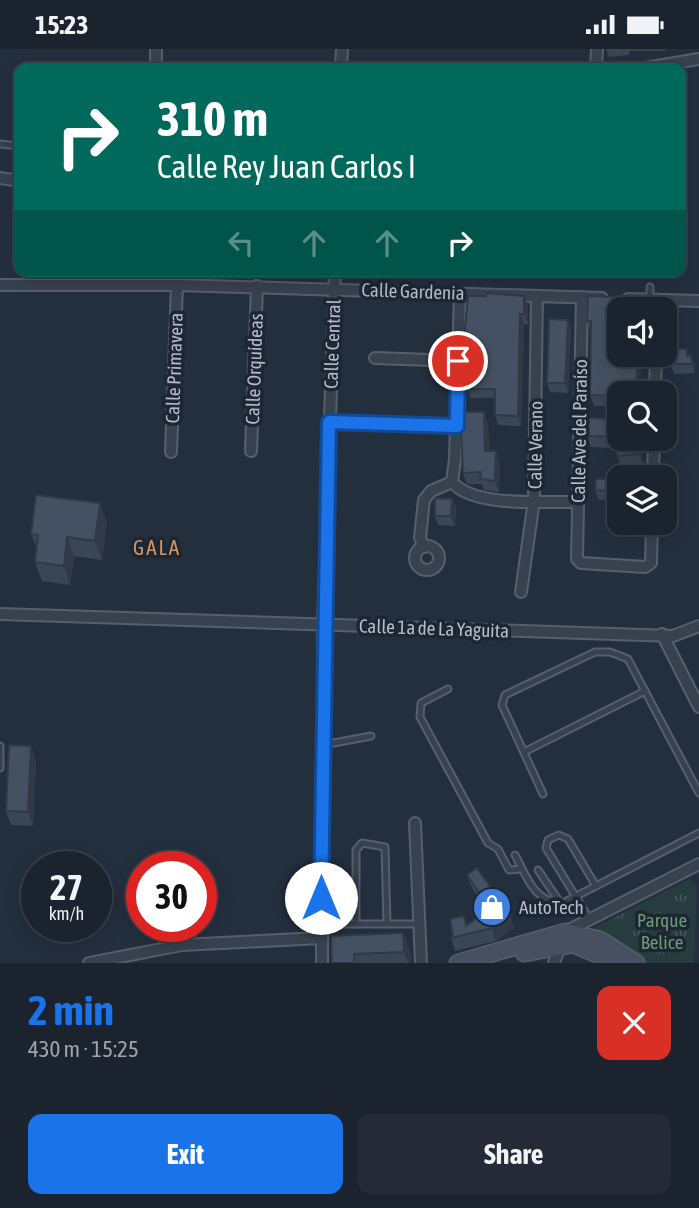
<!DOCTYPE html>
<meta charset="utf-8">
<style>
:root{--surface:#1b232e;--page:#242b36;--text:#f1f3f6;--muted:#a0a4aa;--line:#39404a;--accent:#1a73e8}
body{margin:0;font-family:"Asap Condensed",sans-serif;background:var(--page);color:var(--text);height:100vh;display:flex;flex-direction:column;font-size:26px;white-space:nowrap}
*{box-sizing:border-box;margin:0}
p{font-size:23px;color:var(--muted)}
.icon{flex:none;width:38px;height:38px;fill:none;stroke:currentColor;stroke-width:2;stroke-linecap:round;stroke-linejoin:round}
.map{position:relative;height:914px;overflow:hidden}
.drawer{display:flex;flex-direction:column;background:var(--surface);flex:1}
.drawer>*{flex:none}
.guide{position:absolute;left:14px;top:14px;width:672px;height:214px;border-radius:14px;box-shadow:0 4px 18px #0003,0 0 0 2px var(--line);background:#00695c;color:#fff;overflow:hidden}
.tools{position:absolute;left:607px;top:248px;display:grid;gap:14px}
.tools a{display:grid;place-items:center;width:70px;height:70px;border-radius:14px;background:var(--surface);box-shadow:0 4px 18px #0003,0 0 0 2px var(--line);font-size:35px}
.speed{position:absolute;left:21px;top:802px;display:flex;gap:14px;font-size:35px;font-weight:700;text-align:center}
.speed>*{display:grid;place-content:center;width:91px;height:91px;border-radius:50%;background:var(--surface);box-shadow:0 4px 18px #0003,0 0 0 2px var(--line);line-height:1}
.speed small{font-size:18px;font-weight:400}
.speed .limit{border:10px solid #d22;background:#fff;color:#111}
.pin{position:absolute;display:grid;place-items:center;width:60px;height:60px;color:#fff;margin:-30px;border:4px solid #fff;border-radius:50%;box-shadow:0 2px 7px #0007}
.me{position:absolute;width:77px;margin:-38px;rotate:0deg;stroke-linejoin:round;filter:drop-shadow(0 0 5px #0008)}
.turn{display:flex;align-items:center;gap:24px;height:147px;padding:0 28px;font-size:32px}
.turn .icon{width:91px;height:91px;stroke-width:2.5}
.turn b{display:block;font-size:49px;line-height:60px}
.lanes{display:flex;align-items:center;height:66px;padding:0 28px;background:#0003;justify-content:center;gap:35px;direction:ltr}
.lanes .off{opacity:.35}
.round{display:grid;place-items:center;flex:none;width:74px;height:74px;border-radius:14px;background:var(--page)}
.overview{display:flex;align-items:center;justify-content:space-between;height:119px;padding:0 28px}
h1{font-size:42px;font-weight:700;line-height:52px;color:var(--accent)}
.action{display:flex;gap:14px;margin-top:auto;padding:14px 28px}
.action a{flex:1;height:80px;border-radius:14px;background:var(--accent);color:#fff;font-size:28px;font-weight:700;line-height:80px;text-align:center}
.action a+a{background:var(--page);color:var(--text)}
.status{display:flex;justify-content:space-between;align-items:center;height:49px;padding:0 35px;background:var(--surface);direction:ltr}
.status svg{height:19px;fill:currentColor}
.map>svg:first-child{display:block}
.park{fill:url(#park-tufts)}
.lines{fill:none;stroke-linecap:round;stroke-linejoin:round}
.service-casing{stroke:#565f6c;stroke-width:9}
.minor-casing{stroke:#565f6c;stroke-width:14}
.secondary-casing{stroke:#565f6c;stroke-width:19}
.service{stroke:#38414e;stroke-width:5}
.minor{stroke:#38414e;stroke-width:10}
.secondary{stroke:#465061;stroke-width:16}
.wall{fill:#3b4654}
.shaded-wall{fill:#303945}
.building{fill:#455162;stroke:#303945;stroke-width:2}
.route-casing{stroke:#114b97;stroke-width:18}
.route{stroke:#1a73e8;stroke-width:12}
.labels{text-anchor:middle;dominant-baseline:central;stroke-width:7;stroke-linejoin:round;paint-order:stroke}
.street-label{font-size:19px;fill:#b4bcc9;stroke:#1d2633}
.poi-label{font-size:19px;fill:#b4bcc9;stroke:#1d2633;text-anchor:start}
.park-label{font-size:19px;fill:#6b9a76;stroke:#1d2633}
.neighbourhood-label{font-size:21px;letter-spacing:2px;fill:#d59563;stroke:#1d2633}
</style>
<div class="status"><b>15:23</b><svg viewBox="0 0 49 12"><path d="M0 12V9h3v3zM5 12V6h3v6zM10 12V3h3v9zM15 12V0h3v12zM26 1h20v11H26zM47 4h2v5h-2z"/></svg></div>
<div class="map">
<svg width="699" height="914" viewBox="0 0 699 914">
<defs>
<pattern id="park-tufts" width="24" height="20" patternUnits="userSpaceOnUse" patternTransform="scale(1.75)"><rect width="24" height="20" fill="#263c3f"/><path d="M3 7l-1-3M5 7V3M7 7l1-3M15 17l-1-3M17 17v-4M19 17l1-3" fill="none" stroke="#435659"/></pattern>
</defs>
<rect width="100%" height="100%" fill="#242f3e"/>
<path class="park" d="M689,830L697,838L694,914H636L596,888V878Z"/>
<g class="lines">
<defs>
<g id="service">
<path d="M0,95L19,97"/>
<path d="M650,250V238"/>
<path d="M448,640L421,654L420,668L488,794L498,800L509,821L522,820"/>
<path d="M323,696L371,687"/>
<path d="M0,697V719"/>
<path d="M524,703L645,642"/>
<path d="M543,745L502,656L505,646L595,603H610L628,610L699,744"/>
<path d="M515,806C527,828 533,851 561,855L699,784"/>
<path d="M538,821L561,855"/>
<path d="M590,871L546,799L548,791L559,786L568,790L596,837"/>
<path d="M321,875H420"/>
<path d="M356,875V801L362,794L385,798L387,875"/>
</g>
<g id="minor">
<path d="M156,19V0"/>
<path d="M341,19L342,0"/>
<path d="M596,19L597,0"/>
<path d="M645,19L699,10"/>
<path d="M0,129L19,132"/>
<path d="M0,236H177L602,249"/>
<path d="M582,248L577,510L581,514L645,518L651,514L652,474"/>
<path d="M628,250L699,252"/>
<path d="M375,309L458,312"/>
<path d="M655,345L656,306"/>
<path d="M329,373L457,377"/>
<path d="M251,402L257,237"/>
<path d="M171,403L177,236"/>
<path d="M653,429L654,390"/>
<path d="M452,433L455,410L460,244"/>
<circle cx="427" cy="509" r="12"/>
<path d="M424,498L420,489L424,451L431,442L452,433C474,459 544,452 578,453"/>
<path d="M521,543L534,451L537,247"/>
<path d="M0,565L673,587L699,577"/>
<path d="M662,585L699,658"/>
<path d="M415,774L421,914"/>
<path d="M89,914L182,896L321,889"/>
<path d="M322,914L323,575L335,222"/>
<path d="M554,914L565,883L699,815"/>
</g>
<g id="secondary">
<path d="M524,904L573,895L616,913"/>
<path d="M458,914L565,883L600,891L636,914"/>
</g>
</defs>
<use href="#service" class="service-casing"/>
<use href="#minor" class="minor-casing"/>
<use href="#secondary" class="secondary-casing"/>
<use href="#service" class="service"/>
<use href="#minor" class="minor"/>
<use href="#secondary" class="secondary"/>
</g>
<g class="wall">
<path d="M606,0H665V2H629V6L609,8Z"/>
<path d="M600,222H616V225L600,224Z"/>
<path d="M486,247L528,256V275H524L521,377L498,376L495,366V349H470L467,340Z"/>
<path d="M588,247L641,249L645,260V261H620V306H642L640,345H620V390H640L643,416L621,417L617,407L616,399L591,398L587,387L588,369L614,370L615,358L594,357L590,346L591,282L587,272Z"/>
<path d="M571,280L568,344L550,343L547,334Z"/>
<path d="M689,307L695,316V324L674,325L670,315Z"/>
<path d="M484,363L488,375L489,402H496L500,413L499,443L484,441L482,435H467L463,424Z"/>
<path d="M607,430L610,440L609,451H599L595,441Z"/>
<path d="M452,450L456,459L455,477L438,476L435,467Z"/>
<path d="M107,473L102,511L74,507L70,536L42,532L35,513L37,500L31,485Z"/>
<path d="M36,711L33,777L11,776L6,762Z"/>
<path d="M467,826L510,866L514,879L496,892L455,902L451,889L453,887L464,867L467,876L487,861L472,839Z"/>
<path d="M403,884L410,902L411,914H332Z"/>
</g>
<g class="shaded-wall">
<path d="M524,247L528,256V275L524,265Z"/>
<path d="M641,249L645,260V261H640Z"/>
<path d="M520,265L524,275L521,377L518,367Z"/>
<path d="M568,271L571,280L568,344L565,334Z"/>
<path d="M638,306H642L640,345H636Z"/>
<path d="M691,306L695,316V324L692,315Z"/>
<path d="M484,363L488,375L489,413L485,402Z"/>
<path d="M637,390H640L643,416L639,405Z"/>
<path d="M496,402L500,413L499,443L495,432Z"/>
<path d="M607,430L610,440L609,451L606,442Z"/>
<path d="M452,450L456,459L455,477L451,467Z"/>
<path d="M100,454L107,473L102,511L95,492Z"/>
<path d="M67,488L74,507L70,536L64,517Z"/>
<path d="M31,697L36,711L33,777L28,763Z"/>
<path d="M510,866L514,879L496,892L492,879Z"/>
<path d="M403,884L410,902L411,914H408L404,903Z"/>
</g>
<g class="building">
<path d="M673,15L674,19H646Z"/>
<path d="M486,244L524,247V265H520L518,367L495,366V340H467L463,301L468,247H486Z"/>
<path d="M588,247L641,249L640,261H620V306H638L636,345H620V390H637L639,405L617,407L616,388L587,387L588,369L614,370L616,347L590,346L591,272H587Z"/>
<path d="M549,270L568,271L565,334H547Z"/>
<path d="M670,300H687V307L691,306L692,315H670Z"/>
<path d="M465,363H484L485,402H496L495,432L480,430L481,423L463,424L461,381H464Z"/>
<path d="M596,430H607L606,442L595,441Z"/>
<path d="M36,446L100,454L95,492L67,488L64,517L35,513L38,486L31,485Z"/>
<path d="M435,449L452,450L451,467H435Z"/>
<path d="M9,696L31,697L28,763L6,762Z"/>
<path d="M477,819L510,866L492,879L451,889L453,887L450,870L464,867L466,877L490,859L467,826Z"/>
<path d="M403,884L404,903L354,905V914H332L331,887Z"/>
</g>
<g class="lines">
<defs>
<path id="route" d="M321,849L329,373L457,377L458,312"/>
</defs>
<use href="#route" class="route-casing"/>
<use href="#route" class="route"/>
</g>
<defs>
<symbol id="shop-disc" viewBox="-11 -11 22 22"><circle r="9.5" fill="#3f7fe0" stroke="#1d2633"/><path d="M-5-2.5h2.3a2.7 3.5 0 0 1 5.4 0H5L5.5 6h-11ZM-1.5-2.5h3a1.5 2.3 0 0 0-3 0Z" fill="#fff"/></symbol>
</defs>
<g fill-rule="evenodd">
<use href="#shop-disc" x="470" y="836" width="44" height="44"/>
</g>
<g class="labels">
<g class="street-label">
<text transform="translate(413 242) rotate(2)">Calle Gardenia</text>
<text transform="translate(332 295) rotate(-88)">Calle Central</text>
<text transform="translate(174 319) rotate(-88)">Calle Primavera</text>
<text transform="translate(254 320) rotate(-88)">Calle Orquídeas</text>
<text transform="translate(579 382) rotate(-89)">Calle Ave del Paraíso</text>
<text transform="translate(535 396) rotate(-89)">Calle Verano</text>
<text transform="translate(434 579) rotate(2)">Calle 1a de La Yaguita</text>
</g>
<g class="poi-label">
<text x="519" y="858">AutoTech</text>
</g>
<g class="park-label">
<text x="662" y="871">Parque<tspan x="662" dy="22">Belice</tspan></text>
</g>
<g class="neighbourhood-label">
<text x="157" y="498">GALA</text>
</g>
</g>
</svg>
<div class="tools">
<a><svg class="icon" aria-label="sound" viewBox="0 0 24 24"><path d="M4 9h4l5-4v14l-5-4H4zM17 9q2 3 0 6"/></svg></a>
<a><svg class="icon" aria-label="search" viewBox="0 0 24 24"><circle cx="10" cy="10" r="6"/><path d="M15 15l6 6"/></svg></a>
<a><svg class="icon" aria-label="layers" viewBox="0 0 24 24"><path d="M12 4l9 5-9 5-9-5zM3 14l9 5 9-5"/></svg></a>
</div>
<div class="speed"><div>27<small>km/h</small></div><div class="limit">30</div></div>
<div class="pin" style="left:458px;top:312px;background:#d93025"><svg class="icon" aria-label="arrive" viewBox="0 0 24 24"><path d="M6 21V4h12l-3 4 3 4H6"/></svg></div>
<svg class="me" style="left:321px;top:849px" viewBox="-20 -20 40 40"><circle r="19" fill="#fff"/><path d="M0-13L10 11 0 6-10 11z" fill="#1a73e8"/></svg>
<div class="guide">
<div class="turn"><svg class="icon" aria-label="right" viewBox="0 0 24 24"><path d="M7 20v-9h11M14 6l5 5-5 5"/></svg><div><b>310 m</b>Calle Rey Juan Carlos I</div></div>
<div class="lanes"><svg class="icon off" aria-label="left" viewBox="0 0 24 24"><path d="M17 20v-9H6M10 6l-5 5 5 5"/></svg><svg class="icon off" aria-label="ahead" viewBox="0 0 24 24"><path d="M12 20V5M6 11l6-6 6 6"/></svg><svg class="icon off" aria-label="ahead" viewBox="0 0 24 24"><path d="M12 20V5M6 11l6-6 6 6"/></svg><svg class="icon" aria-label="right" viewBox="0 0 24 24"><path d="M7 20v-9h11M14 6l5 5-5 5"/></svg></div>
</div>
</div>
<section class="drawer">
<div class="overview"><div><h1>2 min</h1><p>430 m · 15:25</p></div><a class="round" style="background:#d93025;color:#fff"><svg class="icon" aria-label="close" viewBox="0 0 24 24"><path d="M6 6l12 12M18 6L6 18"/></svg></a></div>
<div class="action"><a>Exit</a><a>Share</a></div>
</section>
